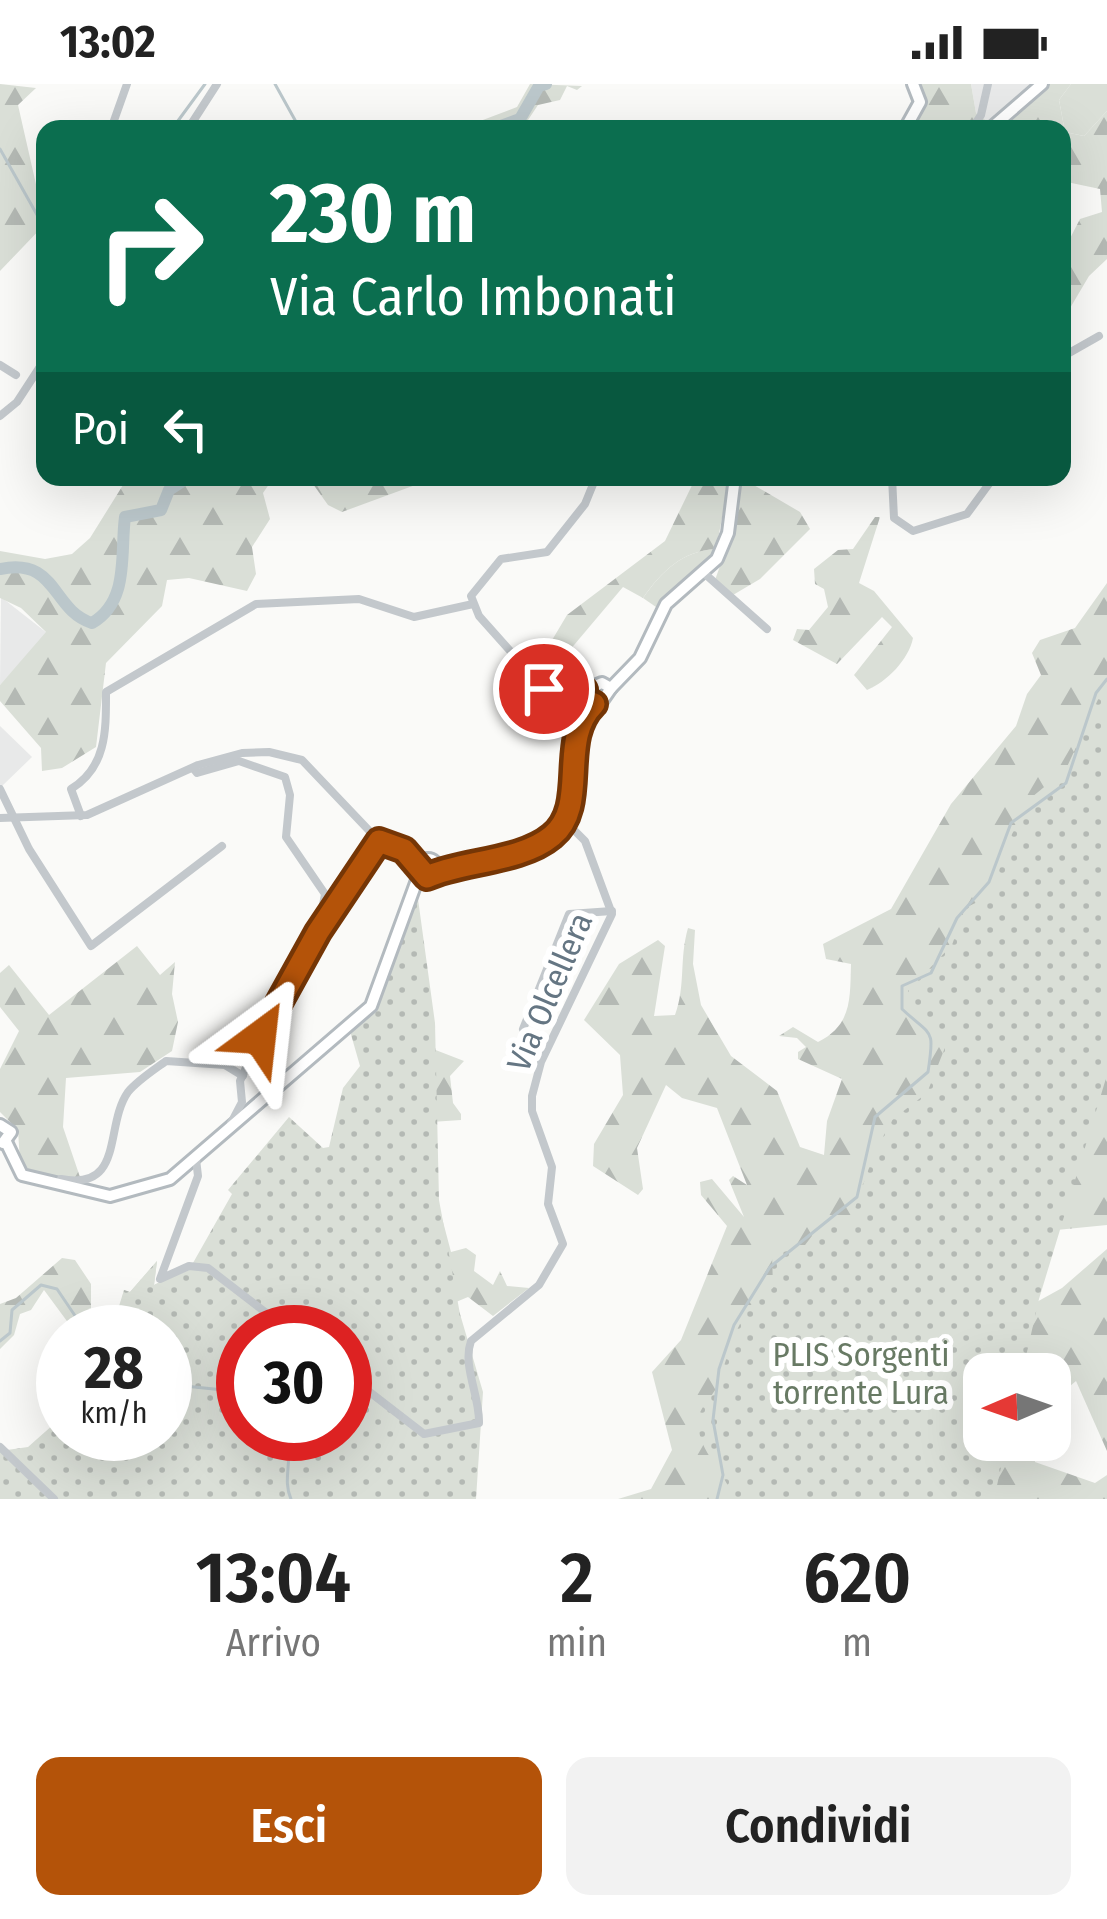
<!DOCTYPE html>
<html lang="it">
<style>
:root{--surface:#fff;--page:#f2f2f2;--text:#222;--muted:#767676;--accent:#b45309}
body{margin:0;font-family:"Fira Sans Condensed",sans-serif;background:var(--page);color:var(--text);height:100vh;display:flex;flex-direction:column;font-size:45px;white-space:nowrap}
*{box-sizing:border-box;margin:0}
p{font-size:39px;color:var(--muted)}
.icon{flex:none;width:66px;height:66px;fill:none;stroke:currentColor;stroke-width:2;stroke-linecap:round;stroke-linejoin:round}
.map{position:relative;height:1415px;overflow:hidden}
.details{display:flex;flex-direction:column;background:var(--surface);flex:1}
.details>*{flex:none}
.hud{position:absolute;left:36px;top:36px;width:1035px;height:366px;border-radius:24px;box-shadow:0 12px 48px #0002;background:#0b6e4f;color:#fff;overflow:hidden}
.needle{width:78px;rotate:268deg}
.buttons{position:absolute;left:963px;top:1269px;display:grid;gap:24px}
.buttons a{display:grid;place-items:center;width:108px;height:108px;border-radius:24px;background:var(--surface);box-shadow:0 12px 48px #0002;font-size:60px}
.speed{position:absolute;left:36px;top:1221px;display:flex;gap:24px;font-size:60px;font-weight:700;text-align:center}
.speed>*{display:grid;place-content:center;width:156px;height:156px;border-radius:50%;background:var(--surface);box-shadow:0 12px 48px #0002;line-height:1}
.speed small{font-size:30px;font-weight:400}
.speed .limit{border:18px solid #d22;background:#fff;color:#111}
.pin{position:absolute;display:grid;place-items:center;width:102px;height:102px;color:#fff;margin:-51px;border:6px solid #fff;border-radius:50%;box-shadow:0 3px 12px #0007}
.me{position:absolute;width:132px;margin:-66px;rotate:30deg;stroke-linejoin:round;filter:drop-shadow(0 0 9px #0008)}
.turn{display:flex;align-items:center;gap:42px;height:252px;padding:0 36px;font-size:54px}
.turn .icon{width:156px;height:156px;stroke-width:2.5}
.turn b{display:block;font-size:84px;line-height:102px}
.then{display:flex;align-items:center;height:114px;padding:0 36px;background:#0003;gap:24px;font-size:45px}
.eta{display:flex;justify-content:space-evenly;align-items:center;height:204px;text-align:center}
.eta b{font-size:72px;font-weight:600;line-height:84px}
.button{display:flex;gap:24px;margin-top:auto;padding:24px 36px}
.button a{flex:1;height:138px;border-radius:24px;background:var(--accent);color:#fff;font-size:48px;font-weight:600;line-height:138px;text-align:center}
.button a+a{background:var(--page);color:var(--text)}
.status{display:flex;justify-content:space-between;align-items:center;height:84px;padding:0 60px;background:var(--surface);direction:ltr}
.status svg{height:33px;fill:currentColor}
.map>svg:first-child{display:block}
.built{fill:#e8e9e9}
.grass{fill:#dadfd7}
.forest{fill:url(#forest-firs)}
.park{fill:url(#park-dots);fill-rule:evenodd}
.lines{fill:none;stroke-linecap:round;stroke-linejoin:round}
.stream{stroke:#bbc7cb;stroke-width:3}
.river{stroke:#bbc7cb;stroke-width:12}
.secondary-casing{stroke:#b3babf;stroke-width:16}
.street{stroke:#c3c8cc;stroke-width:8}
.secondary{stroke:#fff;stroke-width:10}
.route-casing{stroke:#753606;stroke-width:30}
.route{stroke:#b45309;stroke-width:21}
.labels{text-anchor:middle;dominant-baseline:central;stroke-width:12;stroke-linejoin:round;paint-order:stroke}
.street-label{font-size:33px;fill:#657683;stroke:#fff}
.park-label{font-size:33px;fill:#687a64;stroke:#fff}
</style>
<div class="status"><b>13:02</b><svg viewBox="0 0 49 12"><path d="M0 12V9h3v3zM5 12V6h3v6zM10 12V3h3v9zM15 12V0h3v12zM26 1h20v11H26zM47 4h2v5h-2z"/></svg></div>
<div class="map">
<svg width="1107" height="1415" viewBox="0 0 1107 1415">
<defs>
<pattern id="forest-firs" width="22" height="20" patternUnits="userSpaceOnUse" patternTransform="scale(3)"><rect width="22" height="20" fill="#dadfd7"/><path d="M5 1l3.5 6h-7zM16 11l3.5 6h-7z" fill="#b4b9b4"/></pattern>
<pattern id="park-dots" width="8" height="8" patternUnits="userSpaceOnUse" patternTransform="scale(3)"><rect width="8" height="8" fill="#dadfd7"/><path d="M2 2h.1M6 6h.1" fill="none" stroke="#b4b9b4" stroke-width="1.8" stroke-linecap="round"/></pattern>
</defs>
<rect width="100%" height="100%" fill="#fafaf8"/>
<g class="built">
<path d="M971,0H1037L991,40L976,29Z"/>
<path d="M1,513L47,549L0,601Z"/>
<path d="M0,642L32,673L2,702L0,700Z"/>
</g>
<g class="grass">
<path d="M1071,0H1107V27L1084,52L1065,48L1059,16Z"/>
<path d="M716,465L707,480L656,523L643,514C662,487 682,467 716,465Z"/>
</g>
<g class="forest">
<path d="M0,0L36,4L18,21L45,140L0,187Z"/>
<path d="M530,0L582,2L577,6L567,2L560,16L538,21L522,45H459L517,23Z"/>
<path d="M917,0H971L976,29L991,40L1037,0H1071L1059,16L1065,48L1084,52L1107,27V175L1089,192L1063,236L1071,248L1062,257V170L1080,135L1102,128L1100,105L1062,97V45H907L925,17Z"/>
<path d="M128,393H274L263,409L270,435L252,463L256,490L247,507L189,494L167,496L162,522L106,579L96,663L62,684L42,687L41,664L0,617V601L46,548L21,524L0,514V467L45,475L72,470L90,454Z"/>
<path d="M308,393H437L342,428L328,421Z"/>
<path d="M696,393H730L716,465C682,467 662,487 643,514L623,503L542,599L533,588L567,531L665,457Z"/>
<path d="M740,393L800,428L810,445L760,495L733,511L715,496L730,454Z"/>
<path d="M875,433H880L859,499L874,507L913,554C909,575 887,598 867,606L854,591L892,543L882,533L837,580L793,556L797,545L809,546L828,523L824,505L815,500L814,485L838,466L853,465Z"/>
<path d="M1107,499V1141L1006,1151L1024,1225L1062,1204L1107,1165V1367L1076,1297L1050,1319V1290H984V1356H1032L1035,1378L1095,1399L1107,1391V1415H618L651,1405L672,1366L652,1288L681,1256L727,1142L701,1111L700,1098L712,1095L744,1133L729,1096L733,1092L747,1101L717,1024L682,1014L666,1001L637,1064L643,1105L638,1111L593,1082L594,1060L623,1011L620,971L584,936L619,880L658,856L665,862L654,932L675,931C686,901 679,875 688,844L695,846L693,880L701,921L731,972L777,1007L800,1063L824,1071L827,1037L842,995L798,975V968L806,963L797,954L779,952L793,943L818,958C852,941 850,915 851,880L826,875L823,860L891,825L951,720L1016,642L1027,610L1041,591L1032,569L1040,556L1075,544Z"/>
<path d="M137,862L160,891L175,878L172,910L178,938L172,967L140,988L66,994L63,1043L81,1096L28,1088L20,1078L18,1046L0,1028V985L19,947L0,923V889L9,881L49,931Z"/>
<path d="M433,965L464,977L450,992L453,1019L461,1030V1036L431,1038Z"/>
<path d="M437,1115L451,1168L466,1164L476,1171L474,1187L493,1201L500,1187L507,1202L529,1204L493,1232L468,1213L456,1218Z"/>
<path d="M62,1174L75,1176L91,1200V1233L104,1243L116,1239L124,1206L130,1208L157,1177L154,1201L178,1188L153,1248H75L44,1206L31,1226L20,1230L14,1251L0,1265V1220L16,1214Z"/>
</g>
<g class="park">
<path d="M1107,596V991L1039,1215L1022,1290H984V1356H1007L994,1415H733C726,1387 699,1370 698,1339C698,1322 714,1313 719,1298C730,1265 739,1222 773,1204L772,1169L802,1165L821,1140L850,1138L875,1067L893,1035L927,1009L946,961L943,953L919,940L908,907L952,861L965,824L990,812L1011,752L1032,713L1066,685Z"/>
<path d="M418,815L435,939L439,1116L460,1230L483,1308L476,1415H0V1367L28,1363L63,1332V1350H165V1248H111L124,1206L130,1208L157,1177L154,1201L189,1186L232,1110L228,1106L289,1033L323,1064L329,1063L343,1004L360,982L350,947L377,923ZM243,1248H345V1350H243Z"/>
</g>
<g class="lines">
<g class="stream">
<path d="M275,0L300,45"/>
<path d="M172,45L205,0"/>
<path d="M0,65L45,145"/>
<path d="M0,1257L10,1249L12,1226L41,1201L57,1205L86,1248"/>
<path d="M165,1300L243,1308"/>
<path d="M283,1350C296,1372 281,1393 291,1415"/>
<path d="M717,1415L723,1391L713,1336L719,1285L734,1241L770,1183L857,1113L875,1033L928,988C935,943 932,953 902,925V902L931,889L957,834L989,798L1011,739L1066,699L1096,609L1107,595"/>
</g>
<g class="river">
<path d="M493,45L520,35L539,2L546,0"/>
<path d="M0,485C58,473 51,526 92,539C130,517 120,469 125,433L161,426L169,406L189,393"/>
</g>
<defs>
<g id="secondary">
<path d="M905,45L920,18L913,0"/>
<path d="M990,45L1042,0"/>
<path d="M611,604L640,574L666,520L717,475L728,449L735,393"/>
<path d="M584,618L602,617L611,604L602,599L585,606L584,629"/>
<circle cx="428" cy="784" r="9"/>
<path d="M436,785C468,776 507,775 538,761C593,736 555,658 594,619"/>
<path d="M0,1041L11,1048L3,1059"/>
<path d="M6,1058L22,1091L110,1112L170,1095L371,922L420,788"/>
</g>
</defs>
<use href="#secondary" class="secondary-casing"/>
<g class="street">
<path d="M111,45L127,0"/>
<path d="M188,45L217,0"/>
<path d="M972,45L981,31L988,0"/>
<path d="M1062,273L1099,252"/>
<path d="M0,281L16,291"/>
<path d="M0,332L17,318L45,275"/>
<path d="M892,393L894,434L913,447L967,430L994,393"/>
<path d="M705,490L767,545"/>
<path d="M584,606L544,605L479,532L471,512L501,475L547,468L585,420L596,393"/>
<path d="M193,684L197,689L239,677L285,693L290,711L286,753L325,810L318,848"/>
<path d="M0,705L29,765L91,862L222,762"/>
<path d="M81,732L71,705C107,683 106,646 106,608L256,520L359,515L414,533L473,520"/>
<path d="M0,734L87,731L198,681L242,669L269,668L302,676L379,757L425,776"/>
<path d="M523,945L569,830L612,827"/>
<path d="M231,1039L242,1018L240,997L260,953L318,848L379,757"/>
<path d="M196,1075L198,1092L160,1195L189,1182L208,1184L291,1248"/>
<path d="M61,1095C125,1107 104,1042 128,1008C138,996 154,986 166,977L225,981L243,992"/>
<path d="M345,1289L424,1350L479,1339C480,1312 462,1282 471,1257L539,1201L563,1160L548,1120L552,1083L532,1027V1012L541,978L612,830L585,757L564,736"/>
<path d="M0,1363L54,1415"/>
</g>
<use href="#secondary" class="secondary"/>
</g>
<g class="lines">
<defs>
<path id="route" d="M260,953L318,848L379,757L404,766L427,793C461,777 521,778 552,752C590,721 557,656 594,620L581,615L584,606L544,605"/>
</defs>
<use href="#route" class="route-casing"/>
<use href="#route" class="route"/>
</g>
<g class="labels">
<g class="street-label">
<text transform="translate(550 908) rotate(-67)">Via Olcellera</text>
</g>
<g class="park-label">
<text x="861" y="1271">PLIS Sorgenti<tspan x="861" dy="38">torrente Lura</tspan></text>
</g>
</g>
</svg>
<div class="buttons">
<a><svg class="needle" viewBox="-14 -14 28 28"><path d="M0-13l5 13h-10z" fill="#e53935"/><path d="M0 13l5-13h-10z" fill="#767676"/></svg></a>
</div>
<div class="speed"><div>28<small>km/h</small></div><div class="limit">30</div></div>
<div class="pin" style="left:544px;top:605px;background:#d93025"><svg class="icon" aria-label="arrive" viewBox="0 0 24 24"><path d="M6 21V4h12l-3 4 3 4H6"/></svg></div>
<svg class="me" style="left:260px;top:953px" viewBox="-20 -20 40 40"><path d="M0-17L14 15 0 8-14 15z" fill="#b45309" stroke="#fff" stroke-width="4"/></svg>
<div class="hud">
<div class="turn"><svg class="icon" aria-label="right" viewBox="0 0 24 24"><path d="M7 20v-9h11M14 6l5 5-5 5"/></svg><div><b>230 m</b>Via Carlo Imbonati</div></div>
<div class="then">Poi<svg class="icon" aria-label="left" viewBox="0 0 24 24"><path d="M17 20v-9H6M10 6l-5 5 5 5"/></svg></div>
</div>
</div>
<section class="details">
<div class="eta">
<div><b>13:04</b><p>Arrivo</p></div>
<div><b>2</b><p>min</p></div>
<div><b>620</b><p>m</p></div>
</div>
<div class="button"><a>Esci</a><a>Condividi</a></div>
</section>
